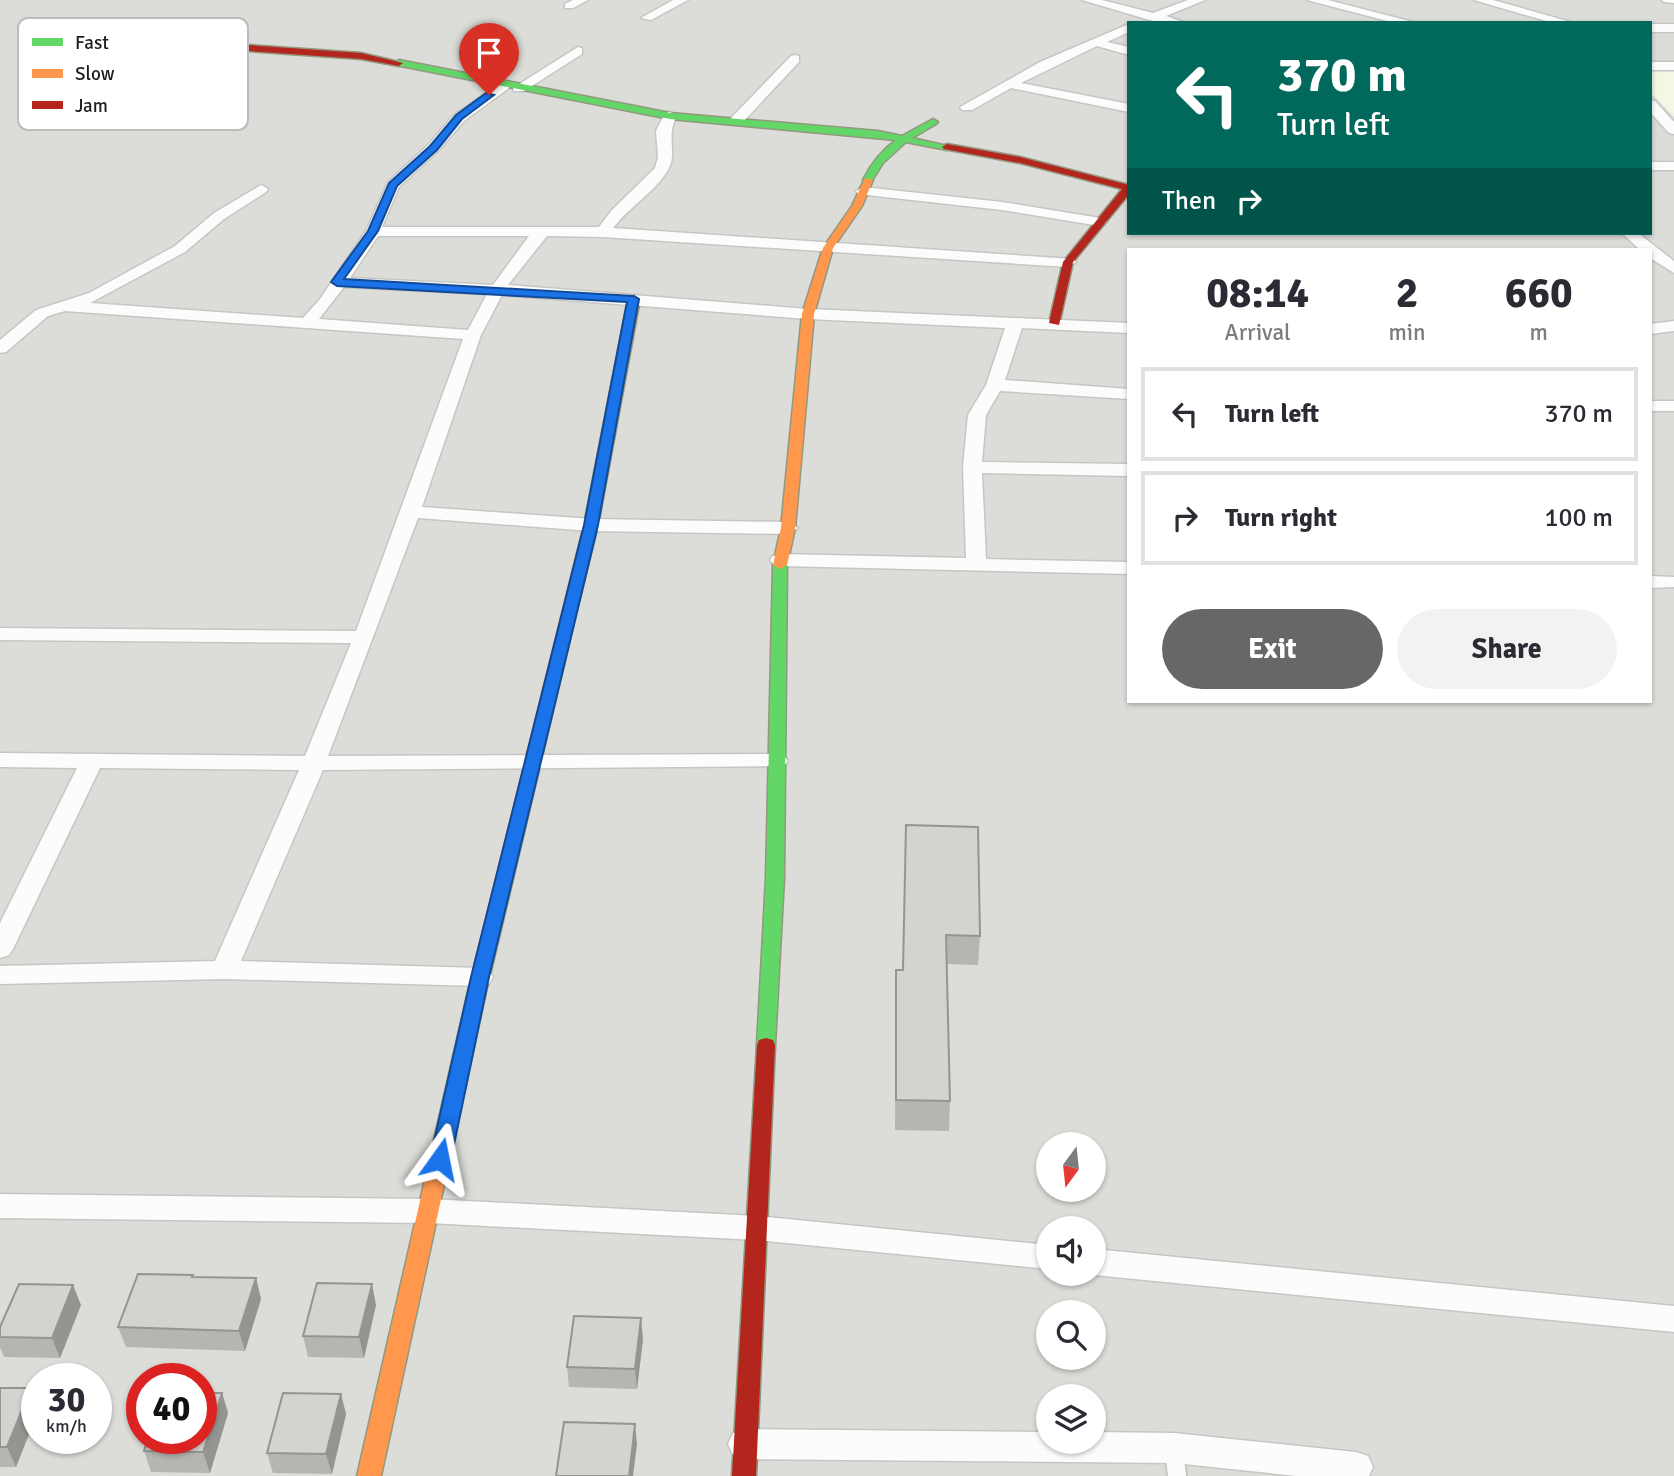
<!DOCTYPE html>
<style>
:root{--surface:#fff;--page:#f2f2f3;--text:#2b2b33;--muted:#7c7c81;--line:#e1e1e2;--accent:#676765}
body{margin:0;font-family:Signika,sans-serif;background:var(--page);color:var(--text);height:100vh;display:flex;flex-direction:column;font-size:26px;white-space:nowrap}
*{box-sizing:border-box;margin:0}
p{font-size:23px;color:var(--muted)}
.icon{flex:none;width:38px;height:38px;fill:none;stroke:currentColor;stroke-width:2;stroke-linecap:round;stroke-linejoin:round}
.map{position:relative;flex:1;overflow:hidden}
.drawer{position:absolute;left:1127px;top:248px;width:525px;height:455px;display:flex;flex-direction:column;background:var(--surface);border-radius:0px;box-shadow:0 2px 5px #0004}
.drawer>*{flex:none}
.guide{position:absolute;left:1127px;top:21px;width:525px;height:214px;border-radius:0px;box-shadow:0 2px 5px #0004;background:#00695c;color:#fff;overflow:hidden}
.needle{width:46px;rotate:195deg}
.fabs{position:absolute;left:1036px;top:1132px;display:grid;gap:14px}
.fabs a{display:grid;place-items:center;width:70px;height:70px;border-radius:50%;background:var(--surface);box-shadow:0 2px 5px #0004;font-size:35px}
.speed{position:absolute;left:21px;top:1363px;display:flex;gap:14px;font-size:35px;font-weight:700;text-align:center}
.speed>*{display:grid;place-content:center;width:91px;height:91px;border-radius:50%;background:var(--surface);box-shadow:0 2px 5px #0004;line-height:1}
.speed small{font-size:18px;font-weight:400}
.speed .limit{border:10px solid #d22;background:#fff;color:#111}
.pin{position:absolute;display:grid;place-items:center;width:60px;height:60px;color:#fff;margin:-72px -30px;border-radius:50% 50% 50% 0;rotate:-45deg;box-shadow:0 0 7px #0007}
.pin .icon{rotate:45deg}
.me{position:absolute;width:77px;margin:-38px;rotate:12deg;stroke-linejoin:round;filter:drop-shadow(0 0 5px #0008)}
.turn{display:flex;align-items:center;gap:24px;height:147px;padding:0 35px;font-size:32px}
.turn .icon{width:91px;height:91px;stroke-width:2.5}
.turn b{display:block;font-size:49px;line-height:60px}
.then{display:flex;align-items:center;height:66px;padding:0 35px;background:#0003;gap:14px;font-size:26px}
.eta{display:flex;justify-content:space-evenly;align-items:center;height:119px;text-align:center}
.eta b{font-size:42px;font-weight:700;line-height:49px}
.cta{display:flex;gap:14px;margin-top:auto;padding:14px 35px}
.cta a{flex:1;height:80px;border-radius:42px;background:var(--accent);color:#fff;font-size:28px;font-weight:700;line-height:80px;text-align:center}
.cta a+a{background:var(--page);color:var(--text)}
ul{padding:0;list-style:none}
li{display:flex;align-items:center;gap:21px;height:94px;margin:0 14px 10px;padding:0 21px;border:4px solid var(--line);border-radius:0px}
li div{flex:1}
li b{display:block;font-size:26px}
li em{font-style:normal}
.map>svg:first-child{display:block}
.residential{fill:#dcdcd9;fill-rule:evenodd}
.education{fill:#f4f7e4}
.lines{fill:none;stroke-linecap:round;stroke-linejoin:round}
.lane-casing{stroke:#c6c6c4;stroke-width:4}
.street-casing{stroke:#c6c6c4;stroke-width:3}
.fast-casing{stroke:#92997f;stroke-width:3}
.slow-casing{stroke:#92997f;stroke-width:3}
.jam-casing{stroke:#92997f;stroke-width:3}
.lane{fill:#fcfcfc;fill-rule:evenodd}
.street{fill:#fcfcfc;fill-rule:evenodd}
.fast{fill:#63d668;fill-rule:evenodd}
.slow{fill:#ff974d;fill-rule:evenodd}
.jam{fill:#b3261e;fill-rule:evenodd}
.wall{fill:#b6b5b2}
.shaded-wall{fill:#949491}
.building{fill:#d4d3cf;stroke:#949491;stroke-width:2}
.route{fill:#1a73e8;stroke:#114b97;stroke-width:2}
.key{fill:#fff;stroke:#bcbcbc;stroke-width:2}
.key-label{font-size:19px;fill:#1f1f1f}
</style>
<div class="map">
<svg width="1674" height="1476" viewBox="0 0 1674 1476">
<rect width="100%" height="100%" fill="#edede8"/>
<path class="residential" d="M0,0H1674V1476H0ZM1129,23H1650V233H1129ZM1129,250H1650V702H1129ZM1048,1144H1094V1190H1048ZM1048,1228H1094V1274H1048ZM1048,1312H1094V1358H1048ZM37,1379H96V1438H37ZM142,1379H201V1438H142ZM1048,1396H1094V1442H1048Z"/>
<path class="education" d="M1650,69H1674V117L1650,92Z"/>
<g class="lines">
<defs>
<path id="lane" d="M1174,1440L1180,1442L1183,1448L1186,1476H1168L1165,1448L1168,1442Z"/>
<g id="street">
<path d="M573,0H588L573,8H565V4Z"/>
<path d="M673,0H688L651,20L641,18Z"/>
<path d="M1082,0H1102L1153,13L1188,0H1205L1166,16L1186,23L1153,21Z"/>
<path d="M1307,0H1328L1417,23H1395Z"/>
<path d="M1474,0H1493L1574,23H1553Z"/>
<path d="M1662,0H1674V3L1664,2Z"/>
<path d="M1129,24V32L1107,42L1129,47V55L1097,46L1021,83L1129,104V112L1011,88L972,110H962L960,107L1040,62Z"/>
<rect x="1650" y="24" width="24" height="8"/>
<path d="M578,47L582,48V54L524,91H514L513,88Z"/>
<path d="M795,55L799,56V62L741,124H731V118L791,56Z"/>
<rect x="1650" y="62" width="24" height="8"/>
<path d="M504,81L509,82V88L464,121L438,151L399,187L382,227H599L612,210L655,168L658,157L656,131L665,113L670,112L677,116C665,136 678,154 668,170C655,192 629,207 613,228L1073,259L1076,262L1068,267L603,237L547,236L508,285L808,309L1129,323V333L1022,328L1005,380L1129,389V399L1000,391L986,415L982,462L1129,464V476L982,473L986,559L1129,562V574L780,566L773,564L770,560L773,556L780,554L966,558L963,467L968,415L986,385L1005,328L808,319L502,295L481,335L422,507L591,519L788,522L798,528L788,534L591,531L418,518L328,756L776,754L784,756L788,761L784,766L323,770L241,961L480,968L489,970L493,977L489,984L480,986L224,979L0,984V966L215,961L299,770L100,768L13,949L9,955L0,958V923L77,768L0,767V753L305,756L351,643L0,640V628L356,631L463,339L65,311L48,316L6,352L0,353V340L36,310L89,293L175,246L214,213L261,185L268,189L266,192L224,219L185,252L90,303L303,318L320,299L366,231L388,182L428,145L454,115ZM378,236H529L493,285L350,278ZM344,287L487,294L468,330L319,319Z"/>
<path d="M1650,100L1655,101L1674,122V134L1669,133L1650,112Z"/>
<rect x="1650" y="162" width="24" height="8"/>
<path d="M863,187L1002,202L1100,218L1107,222L1100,226L1002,210L858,194L856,191Z"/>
<path d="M1622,233H1638L1674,261V273L1650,258V250H1640Z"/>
<path d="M1674,321V331L1650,334V324Z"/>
<rect x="1650" y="401" width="24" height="10"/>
<path d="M1650,576L1674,577V587L1650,588Z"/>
<path d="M0,1194L429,1199L757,1216L1048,1245V1269L757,1240L429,1223L0,1218Z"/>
<path d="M1094,1249L1674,1306V1332L1094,1275Z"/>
<path d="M745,1429L1048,1432V1442H1094V1432L1174,1433L1356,1452L1368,1456L1373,1467L1369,1476H1297L1174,1463L745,1459L733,1455L728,1444L733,1433Z"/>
</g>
<g id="fast">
<path d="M399,60L670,113L878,131L902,136L933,119L938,122L936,124L912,138L952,147L947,150L906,142L883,163L871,182L868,183L863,180C871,164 881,151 896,140L670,119L396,65L395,63Z"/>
<path d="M780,561L787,565L784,878L775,1045L773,1050L766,1052L759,1050L757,1045L766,878L773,565Z"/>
<path d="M568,614L575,618L485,996L483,1001H469L467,996L561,618Z"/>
</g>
<g id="slow">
<path d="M865,178L873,180L862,206L833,248L814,314L795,528L787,565L780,569L773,565L781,528L802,314L823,248L852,206Z"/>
<path d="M634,296L640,299L598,525L575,618L568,622L561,618L584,525L628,299Z"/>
<path d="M476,989L483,991L485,996L381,1476H357L467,996L469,991Z"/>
</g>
<g id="jam">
<path d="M30,26L162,39L361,53L403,63L399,66L361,59L162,45L33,30H30Z"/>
<path d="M947,144L1020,157L1129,185V194L1073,262L1059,325L1049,323L1063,262L1122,189L1020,163L944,149L942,147Z"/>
<path d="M766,1038L773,1040L775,1045L756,1476H732L757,1045L759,1040Z"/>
</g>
</defs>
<use href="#lane" class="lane-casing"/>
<use href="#street" class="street-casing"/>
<use href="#fast" class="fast-casing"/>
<use href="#slow" class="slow-casing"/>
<use href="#jam" class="jam-casing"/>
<use href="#lane" class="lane"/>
<use href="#street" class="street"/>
<use href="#fast" class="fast"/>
<use href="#slow" class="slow"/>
<use href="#jam" class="jam"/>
</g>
<g class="wall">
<path d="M906,825L980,936L978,965L946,964L950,1101L949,1131L895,1130L896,970H903Z"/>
<path d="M193,1275V1277L256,1278L261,1299L245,1351L126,1347L118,1327Z"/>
<path d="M81,1305L60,1358L4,1357L0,1347V1327Z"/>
<path d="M376,1305L364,1358L308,1357L303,1336Z"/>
<path d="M643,1339L637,1389L569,1387L567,1367Z"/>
<path d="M0,1388H31L37,1404V1414L16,1467H0Z"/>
<path d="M222,1393L228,1413L210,1473L151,1472L144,1451Z"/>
<path d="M346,1414L332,1474L273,1473L267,1453Z"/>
</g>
<g class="shaded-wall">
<path d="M256,1278L261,1299L245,1351L239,1331Z"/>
<path d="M372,1284L376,1305L364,1358L359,1337Z"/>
<path d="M73,1285L81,1305L60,1358L52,1338Z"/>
<path d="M641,1318L643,1339L637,1389L635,1369Z"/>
<path d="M31,1388L37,1404V1414L16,1467L7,1447Z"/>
<path d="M222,1393L228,1413L210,1473L203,1452Z"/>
<path d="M341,1394L346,1414L332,1474L326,1454Z"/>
<path d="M635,1424L637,1444L633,1476H629Z"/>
</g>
<g class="building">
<path d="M906,825L978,827L980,936L946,935L950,1101L896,1100V970H903Z"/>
<path d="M138,1274L193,1275L192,1277L256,1278L239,1331L118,1327Z"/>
<path d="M317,1283L372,1284L359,1337L303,1336Z"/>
<path d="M19,1284L73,1285L52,1338L0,1337V1327Z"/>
<path d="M574,1316L641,1318L635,1369L567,1367Z"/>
<path d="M0,1388H31L7,1447H0Z"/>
<path d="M201,1393H222L203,1452L144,1451L148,1438H201Z"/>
<path d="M283,1393L341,1394L326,1454L267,1453Z"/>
<path d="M564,1422L635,1424L629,1476H556Z"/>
</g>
<path class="route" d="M486,93L494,95L462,119L437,150L397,186L378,231L344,279L634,296L639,299L598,525L489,977L451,1159L448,1164L440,1167L433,1164L430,1159L471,977L584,525L627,302L337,286L331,282L368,231L389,183L430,146L456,115Z"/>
<rect x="18" y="18" width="230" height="112" rx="10" class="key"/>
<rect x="32" y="38" width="31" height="8" fill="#63d668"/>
<rect x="32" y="69" width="31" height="9" fill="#ff974d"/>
<rect x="32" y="101" width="31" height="8" fill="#b3261e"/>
<g class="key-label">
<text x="75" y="49">Fast</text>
<text x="75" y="80">Slow</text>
<text x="75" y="112">Jam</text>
</g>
</svg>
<div class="fabs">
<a><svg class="needle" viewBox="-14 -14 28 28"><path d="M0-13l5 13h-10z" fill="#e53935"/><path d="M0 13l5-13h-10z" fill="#7c7c81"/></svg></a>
<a><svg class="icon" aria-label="sound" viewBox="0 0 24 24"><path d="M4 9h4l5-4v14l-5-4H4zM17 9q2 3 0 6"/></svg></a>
<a><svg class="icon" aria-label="search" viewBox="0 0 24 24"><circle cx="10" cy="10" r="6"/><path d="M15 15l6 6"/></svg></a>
<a><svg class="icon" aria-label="layers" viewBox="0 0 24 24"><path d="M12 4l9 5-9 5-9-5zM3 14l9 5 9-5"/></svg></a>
</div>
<div class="speed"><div>30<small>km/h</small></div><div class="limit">40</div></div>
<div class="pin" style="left:489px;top:95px;background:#d93025"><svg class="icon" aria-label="arrive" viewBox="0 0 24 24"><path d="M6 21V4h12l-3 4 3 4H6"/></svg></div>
<svg class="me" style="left:440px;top:1159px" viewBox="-20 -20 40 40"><path d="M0-17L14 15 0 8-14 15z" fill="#1a73e8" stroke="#fff" stroke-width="4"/></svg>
<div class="guide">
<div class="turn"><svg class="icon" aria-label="left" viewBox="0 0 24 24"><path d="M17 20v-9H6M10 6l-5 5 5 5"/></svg><div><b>370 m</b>Turn left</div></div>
<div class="then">Then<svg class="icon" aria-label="right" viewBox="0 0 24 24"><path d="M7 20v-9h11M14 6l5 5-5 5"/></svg></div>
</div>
<section class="drawer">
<div class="eta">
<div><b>08:14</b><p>Arrival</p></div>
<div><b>2</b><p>min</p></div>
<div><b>660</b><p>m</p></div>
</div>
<ul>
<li><svg class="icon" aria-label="left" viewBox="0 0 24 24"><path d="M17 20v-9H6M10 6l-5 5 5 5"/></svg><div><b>Turn left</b></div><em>370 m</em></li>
<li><svg class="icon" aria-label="right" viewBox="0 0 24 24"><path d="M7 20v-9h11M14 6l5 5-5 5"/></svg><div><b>Turn right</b></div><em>100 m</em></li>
</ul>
<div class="cta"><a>Exit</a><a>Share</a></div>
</section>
</div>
